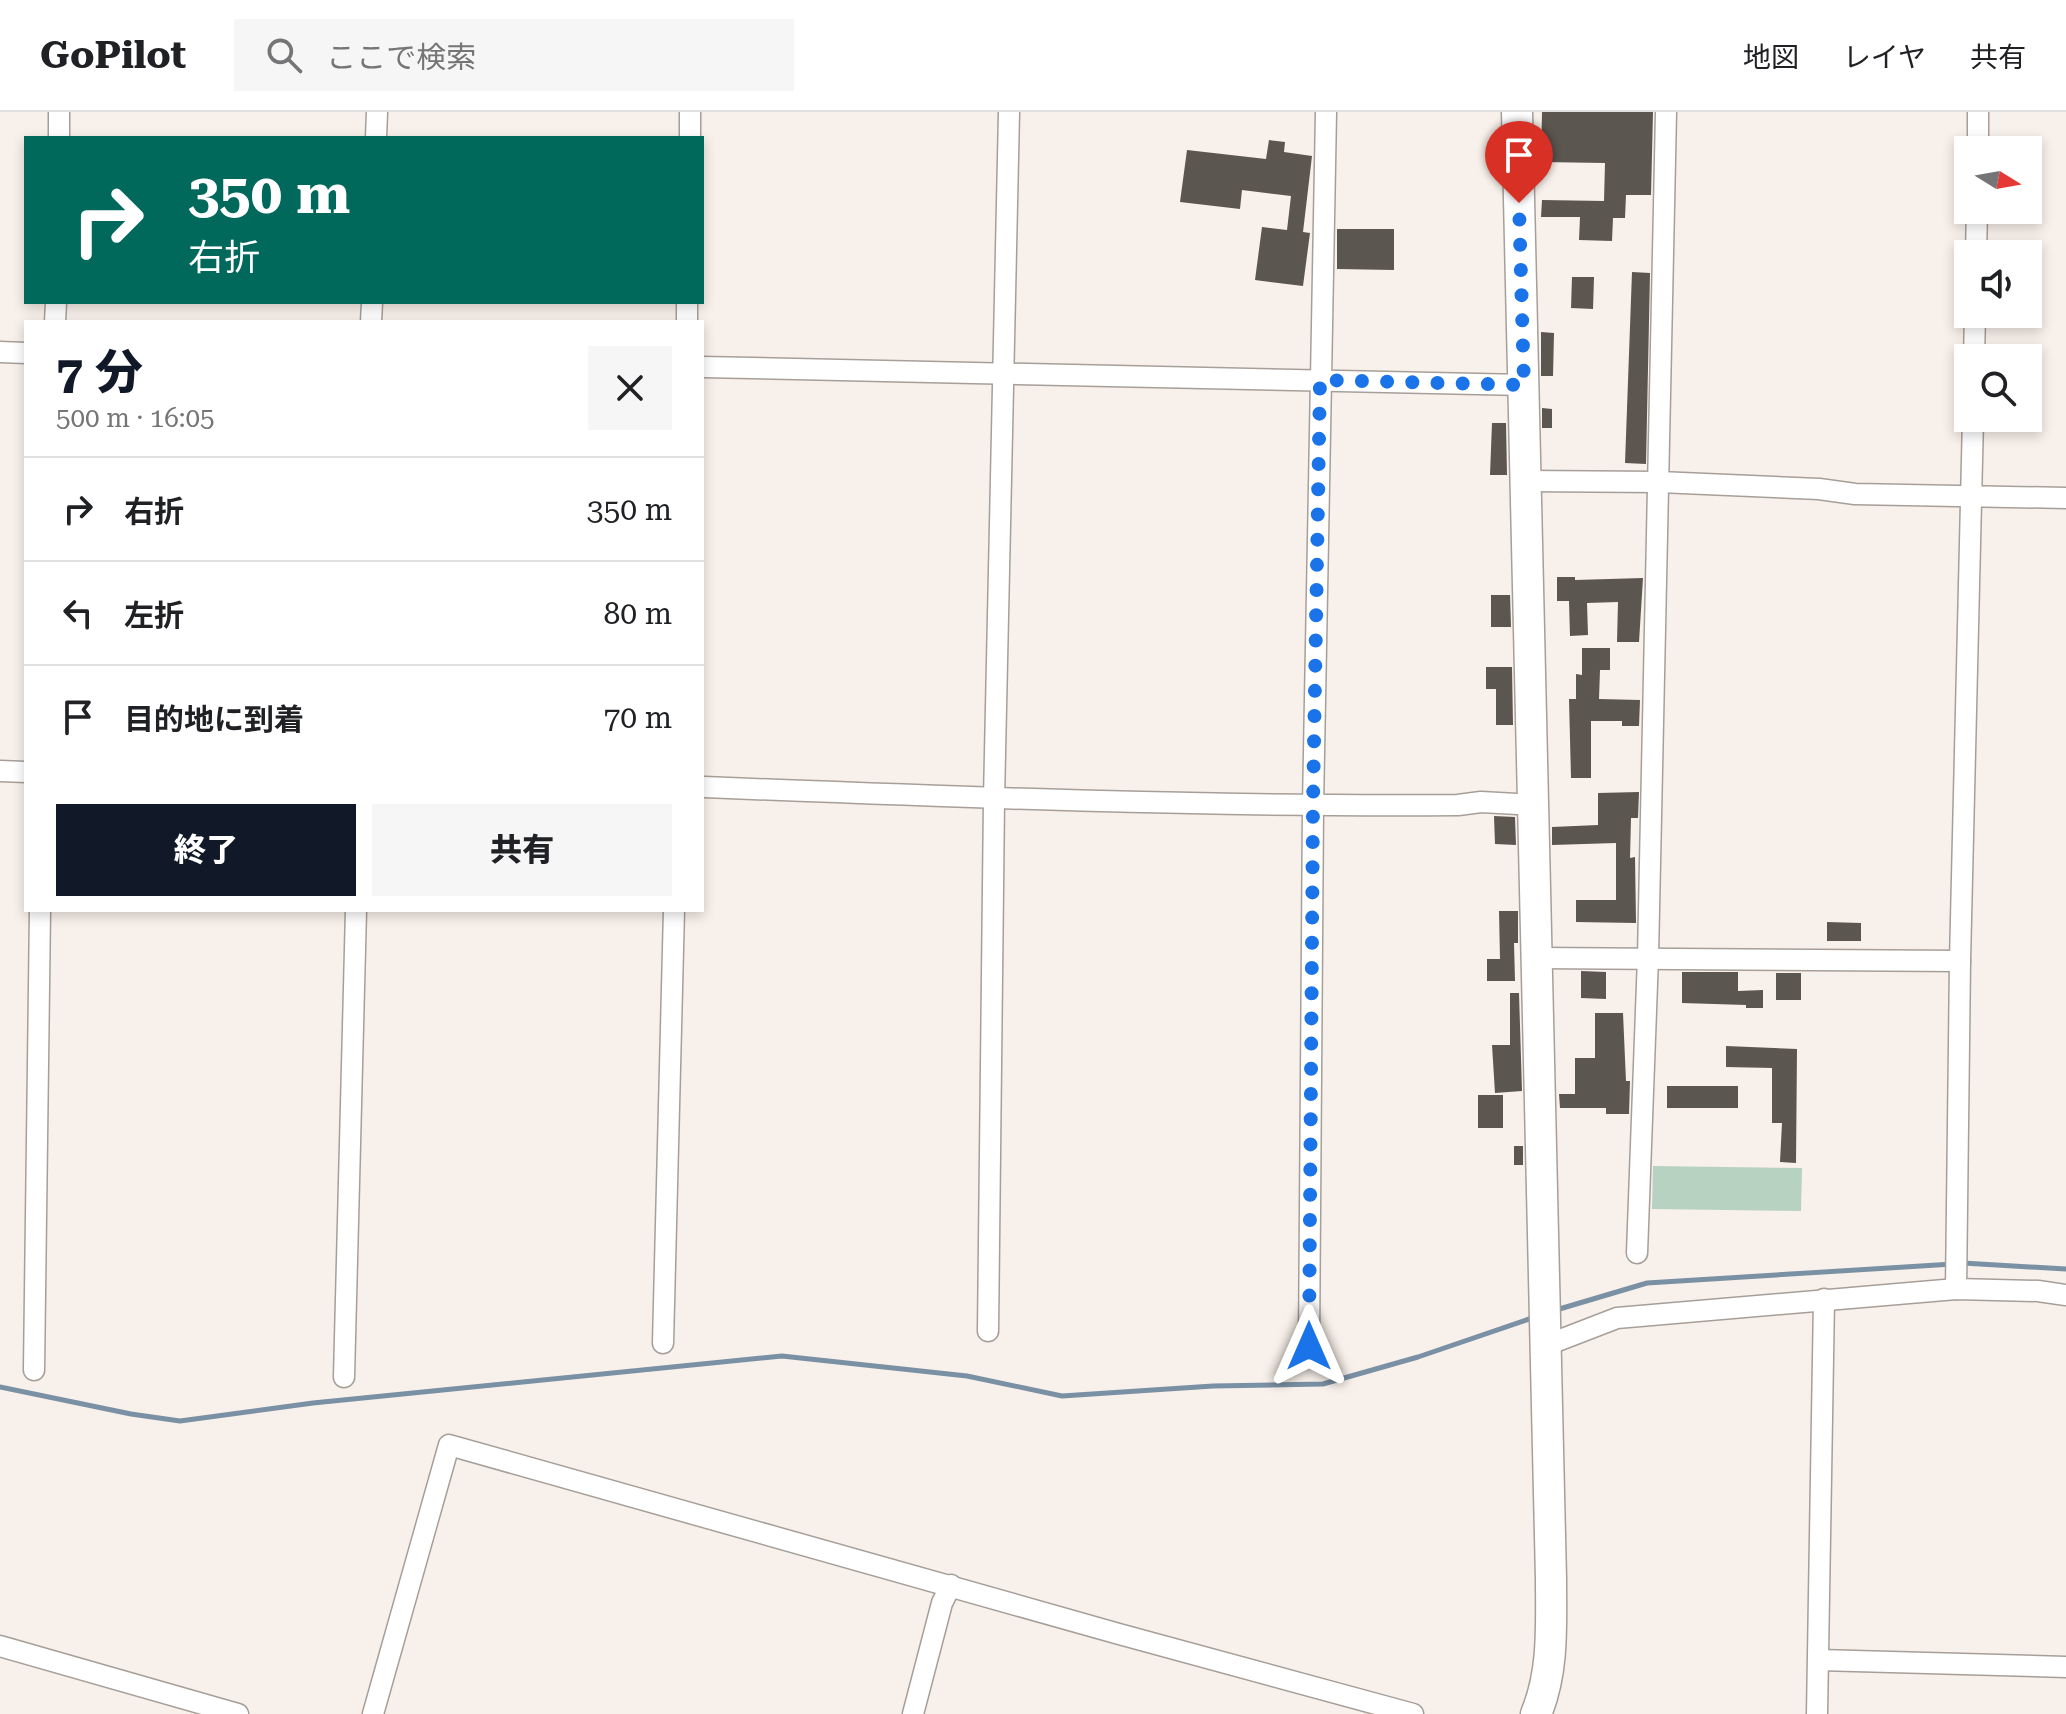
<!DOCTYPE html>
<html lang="ja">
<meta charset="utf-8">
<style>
:root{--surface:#fff;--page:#f6f6f6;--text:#202124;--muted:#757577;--line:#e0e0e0;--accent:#111827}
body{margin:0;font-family:"Roboto Serif","Noto Sans JP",serif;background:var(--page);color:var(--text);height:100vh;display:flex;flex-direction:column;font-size:30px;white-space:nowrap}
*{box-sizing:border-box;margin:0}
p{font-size:26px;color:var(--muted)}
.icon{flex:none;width:44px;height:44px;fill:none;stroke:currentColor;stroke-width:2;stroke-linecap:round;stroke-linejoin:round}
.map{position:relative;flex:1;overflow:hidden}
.panel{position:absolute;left:24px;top:208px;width:680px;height:592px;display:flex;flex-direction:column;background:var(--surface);border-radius:0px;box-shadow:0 4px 12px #0003}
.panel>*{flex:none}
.guide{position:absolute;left:24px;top:24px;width:680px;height:168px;border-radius:0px;box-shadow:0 4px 12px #0003;background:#00695c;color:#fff;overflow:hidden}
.needle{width:52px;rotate:101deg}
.controls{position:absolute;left:1954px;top:24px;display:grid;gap:16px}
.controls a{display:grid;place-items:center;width:88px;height:88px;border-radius:0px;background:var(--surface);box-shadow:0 4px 12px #0003;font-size:40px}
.pin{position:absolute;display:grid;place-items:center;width:68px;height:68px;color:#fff;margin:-82px -34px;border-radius:50% 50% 50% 0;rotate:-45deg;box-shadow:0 0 8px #0007}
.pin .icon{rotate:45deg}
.me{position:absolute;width:88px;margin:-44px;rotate:0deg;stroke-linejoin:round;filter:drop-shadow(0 0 6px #0008)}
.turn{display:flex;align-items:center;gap:28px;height:168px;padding:0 32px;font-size:36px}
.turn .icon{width:104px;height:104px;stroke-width:2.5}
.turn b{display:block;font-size:56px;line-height:68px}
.round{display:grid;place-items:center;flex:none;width:84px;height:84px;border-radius:0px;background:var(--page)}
.summary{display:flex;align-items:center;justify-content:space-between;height:136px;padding:0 32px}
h1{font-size:48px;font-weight:800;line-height:60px;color:var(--accent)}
.cta{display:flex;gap:16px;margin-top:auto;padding:16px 32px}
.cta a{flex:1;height:92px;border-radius:0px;background:var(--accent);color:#fff;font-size:32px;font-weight:800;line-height:92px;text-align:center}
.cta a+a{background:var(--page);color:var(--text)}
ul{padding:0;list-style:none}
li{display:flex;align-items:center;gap:24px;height:104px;padding:0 32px;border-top:2px solid var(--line)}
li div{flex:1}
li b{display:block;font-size:30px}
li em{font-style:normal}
header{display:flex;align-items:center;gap:48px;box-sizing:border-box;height:112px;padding:0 40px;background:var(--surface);border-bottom:2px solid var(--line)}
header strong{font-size:38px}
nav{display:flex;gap:44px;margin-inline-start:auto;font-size:28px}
.search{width:560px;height:72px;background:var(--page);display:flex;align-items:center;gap:20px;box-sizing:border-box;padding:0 28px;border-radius:0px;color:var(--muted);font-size:30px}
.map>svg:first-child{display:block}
.green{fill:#b7d2c1}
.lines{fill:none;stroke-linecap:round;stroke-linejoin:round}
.stream{stroke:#7a90a4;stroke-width:5}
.building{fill:#5c5650}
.street-casing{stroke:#a69f99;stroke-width:23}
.secondary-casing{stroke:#a69f99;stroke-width:33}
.street{stroke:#fff;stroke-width:20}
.secondary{stroke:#fff;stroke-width:30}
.route{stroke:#1a73e8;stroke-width:14;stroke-dasharray:0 25.2}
</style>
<header>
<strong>GoPilot</strong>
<div class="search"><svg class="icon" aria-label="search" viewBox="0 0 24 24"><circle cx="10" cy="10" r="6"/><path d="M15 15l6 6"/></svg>ここで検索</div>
<nav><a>地図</a><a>レイヤ</a><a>共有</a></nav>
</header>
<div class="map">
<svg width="2066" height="1602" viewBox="0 0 2066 1602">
<rect width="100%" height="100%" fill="#f8f0ea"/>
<path class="green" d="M1653,1054L1802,1056L1801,1099L1652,1097Z"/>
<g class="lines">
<g class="stream">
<path d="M1963,1151L2066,1157"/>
<path d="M1556,1198L1647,1171L1953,1152"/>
<path d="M0,1275L131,1302L180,1309L313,1291L782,1244L967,1264L1062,1284L1213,1274L1323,1272L1418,1245L1535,1205"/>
</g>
</g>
<g class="building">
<path d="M1542,0H1653L1651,83H1626L1625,106H1613L1612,129L1579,128L1580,105H1541L1542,88L1604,89L1605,51L1541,50Z"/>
<path d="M1269,28L1285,30L1284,40L1312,44L1303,120L1310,121L1303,174L1255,168L1262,115L1287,118L1291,84L1242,78L1240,97L1180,90L1187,38L1266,47Z"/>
<path d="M1337,117H1394V158L1337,157Z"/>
<path d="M1632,160L1650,161L1646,352L1625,351Z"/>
<path d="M1572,165H1594L1593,197L1571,196Z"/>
<path d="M1541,220L1554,221L1553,264H1541Z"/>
<path d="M1542,296L1552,297V316H1542Z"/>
<path d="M1492,311H1506L1507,363H1490Z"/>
<path d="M1557,465H1575V468L1643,466L1639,530H1617L1618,490L1587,491L1588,523L1570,524L1569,489H1557Z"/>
<path d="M1491,483H1510L1511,515H1491Z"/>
<path d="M1582,536H1610V558H1600L1599,587L1640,588L1639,614H1622V609H1591V666H1571L1569,587H1576V562L1582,563Z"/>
<path d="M1486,555H1512L1513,613H1496V577H1486Z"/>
<path d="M1639,680L1638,706H1631L1630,746L1635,745L1636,811L1576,810V788H1616V731L1552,733V715L1598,713V681Z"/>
<path d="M1494,704L1515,705L1516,733L1495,732Z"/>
<path d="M1499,799H1518V831H1514L1515,869H1487V847H1500Z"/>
<path d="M1827,810L1861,811V829H1827Z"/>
<path d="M1581,859L1606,860V887L1581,886Z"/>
<path d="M1682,860H1738V879L1763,878V896H1746V893L1682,891Z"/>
<rect x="1776" y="861" width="25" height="27"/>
<path d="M1510,881H1519L1522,979L1495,981L1492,933H1510Z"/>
<path d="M1595,901H1623L1626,969H1630L1629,1002H1606V996H1560L1559,982H1575V946H1595Z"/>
<path d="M1726,934L1797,937L1796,1051L1780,1050L1782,1011H1772V956L1726,955Z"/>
<rect x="1667" y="974" width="71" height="22"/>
<rect x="1478" y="983" width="25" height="33"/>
<rect x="1514" y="1034" width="9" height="19"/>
</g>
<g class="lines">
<defs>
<g id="street">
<path d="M59,26V0"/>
<path d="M376,26L377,0"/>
<path d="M690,26V0"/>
<path d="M1978,38V0"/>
<path d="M1976,142L1977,98"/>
<path d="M55,210L56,190"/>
<path d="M371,210L372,190"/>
<path d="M687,210V190"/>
<path d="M0,240L26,241"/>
<path d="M1974,246L1975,202"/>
<path d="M702,255L1524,273"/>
<path d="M1525,369L1659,370L1819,377L1855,382L2066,386"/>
<path d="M0,659L26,660"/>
<path d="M702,675C954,685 1205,695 1458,693L1481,690L1534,693"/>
<path d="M1537,846L1960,849"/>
<path d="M1637,1141L1648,845L1666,0"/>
<path d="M1956,1177L1960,849L1973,306"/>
<path d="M988,1219L994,687L1009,0"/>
<path d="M663,1231L674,798"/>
<path d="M1547,1233L1617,1206L1956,1177L2038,1179L2066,1183"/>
<path d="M1309,1234L1313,694L1326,0"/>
<path d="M34,1258L40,798"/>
<path d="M344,1265L356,798"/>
<path d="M0,1534L238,1602"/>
<path d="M1819,1548L2066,1555"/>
<path d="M373,1602L449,1333L1119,1522L1413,1602"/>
<path d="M913,1602L942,1491L951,1473"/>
<path d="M1817,1602L1824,1187"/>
</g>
<path id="secondary" d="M1517,0L1551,1467C1551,1513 1554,1559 1536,1602"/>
</defs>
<use href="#street" class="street-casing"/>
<use href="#secondary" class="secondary-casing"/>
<use href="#street" class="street"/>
<use href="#secondary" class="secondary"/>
</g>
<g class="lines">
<path class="route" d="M1309,1234L1313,694L1320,268L1524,273L1519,91"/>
</g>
</svg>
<div class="controls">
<a><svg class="needle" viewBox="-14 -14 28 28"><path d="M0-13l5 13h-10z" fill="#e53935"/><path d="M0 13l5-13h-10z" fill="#757577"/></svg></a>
<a><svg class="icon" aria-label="sound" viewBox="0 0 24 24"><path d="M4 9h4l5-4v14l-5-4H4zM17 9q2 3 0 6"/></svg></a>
<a><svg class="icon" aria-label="search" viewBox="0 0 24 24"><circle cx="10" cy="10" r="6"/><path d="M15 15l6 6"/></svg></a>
</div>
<div class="pin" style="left:1519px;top:91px;background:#d93025"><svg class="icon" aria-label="arrive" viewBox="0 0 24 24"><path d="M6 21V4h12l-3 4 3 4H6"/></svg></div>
<svg class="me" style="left:1309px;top:1234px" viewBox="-20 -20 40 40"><path d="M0-17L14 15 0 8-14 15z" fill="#1a73e8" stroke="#fff" stroke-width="4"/></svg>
<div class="guide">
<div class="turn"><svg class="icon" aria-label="right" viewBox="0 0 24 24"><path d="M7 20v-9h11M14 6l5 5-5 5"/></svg><div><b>350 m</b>右折</div></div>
</div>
<section class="panel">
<div class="summary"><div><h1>7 分</h1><p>500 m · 16:05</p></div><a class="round"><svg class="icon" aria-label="close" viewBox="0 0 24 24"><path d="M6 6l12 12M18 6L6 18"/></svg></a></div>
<ul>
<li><svg class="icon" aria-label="right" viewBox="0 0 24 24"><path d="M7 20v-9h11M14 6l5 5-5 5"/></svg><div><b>右折</b></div><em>350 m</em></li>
<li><svg class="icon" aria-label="left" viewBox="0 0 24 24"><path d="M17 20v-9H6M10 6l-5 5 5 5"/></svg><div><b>左折</b></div><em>80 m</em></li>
<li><svg class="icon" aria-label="arrive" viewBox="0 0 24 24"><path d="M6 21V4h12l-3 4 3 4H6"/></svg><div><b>目的地に到着</b></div><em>70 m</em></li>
</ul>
<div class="cta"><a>終了</a><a>共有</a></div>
</section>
</div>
